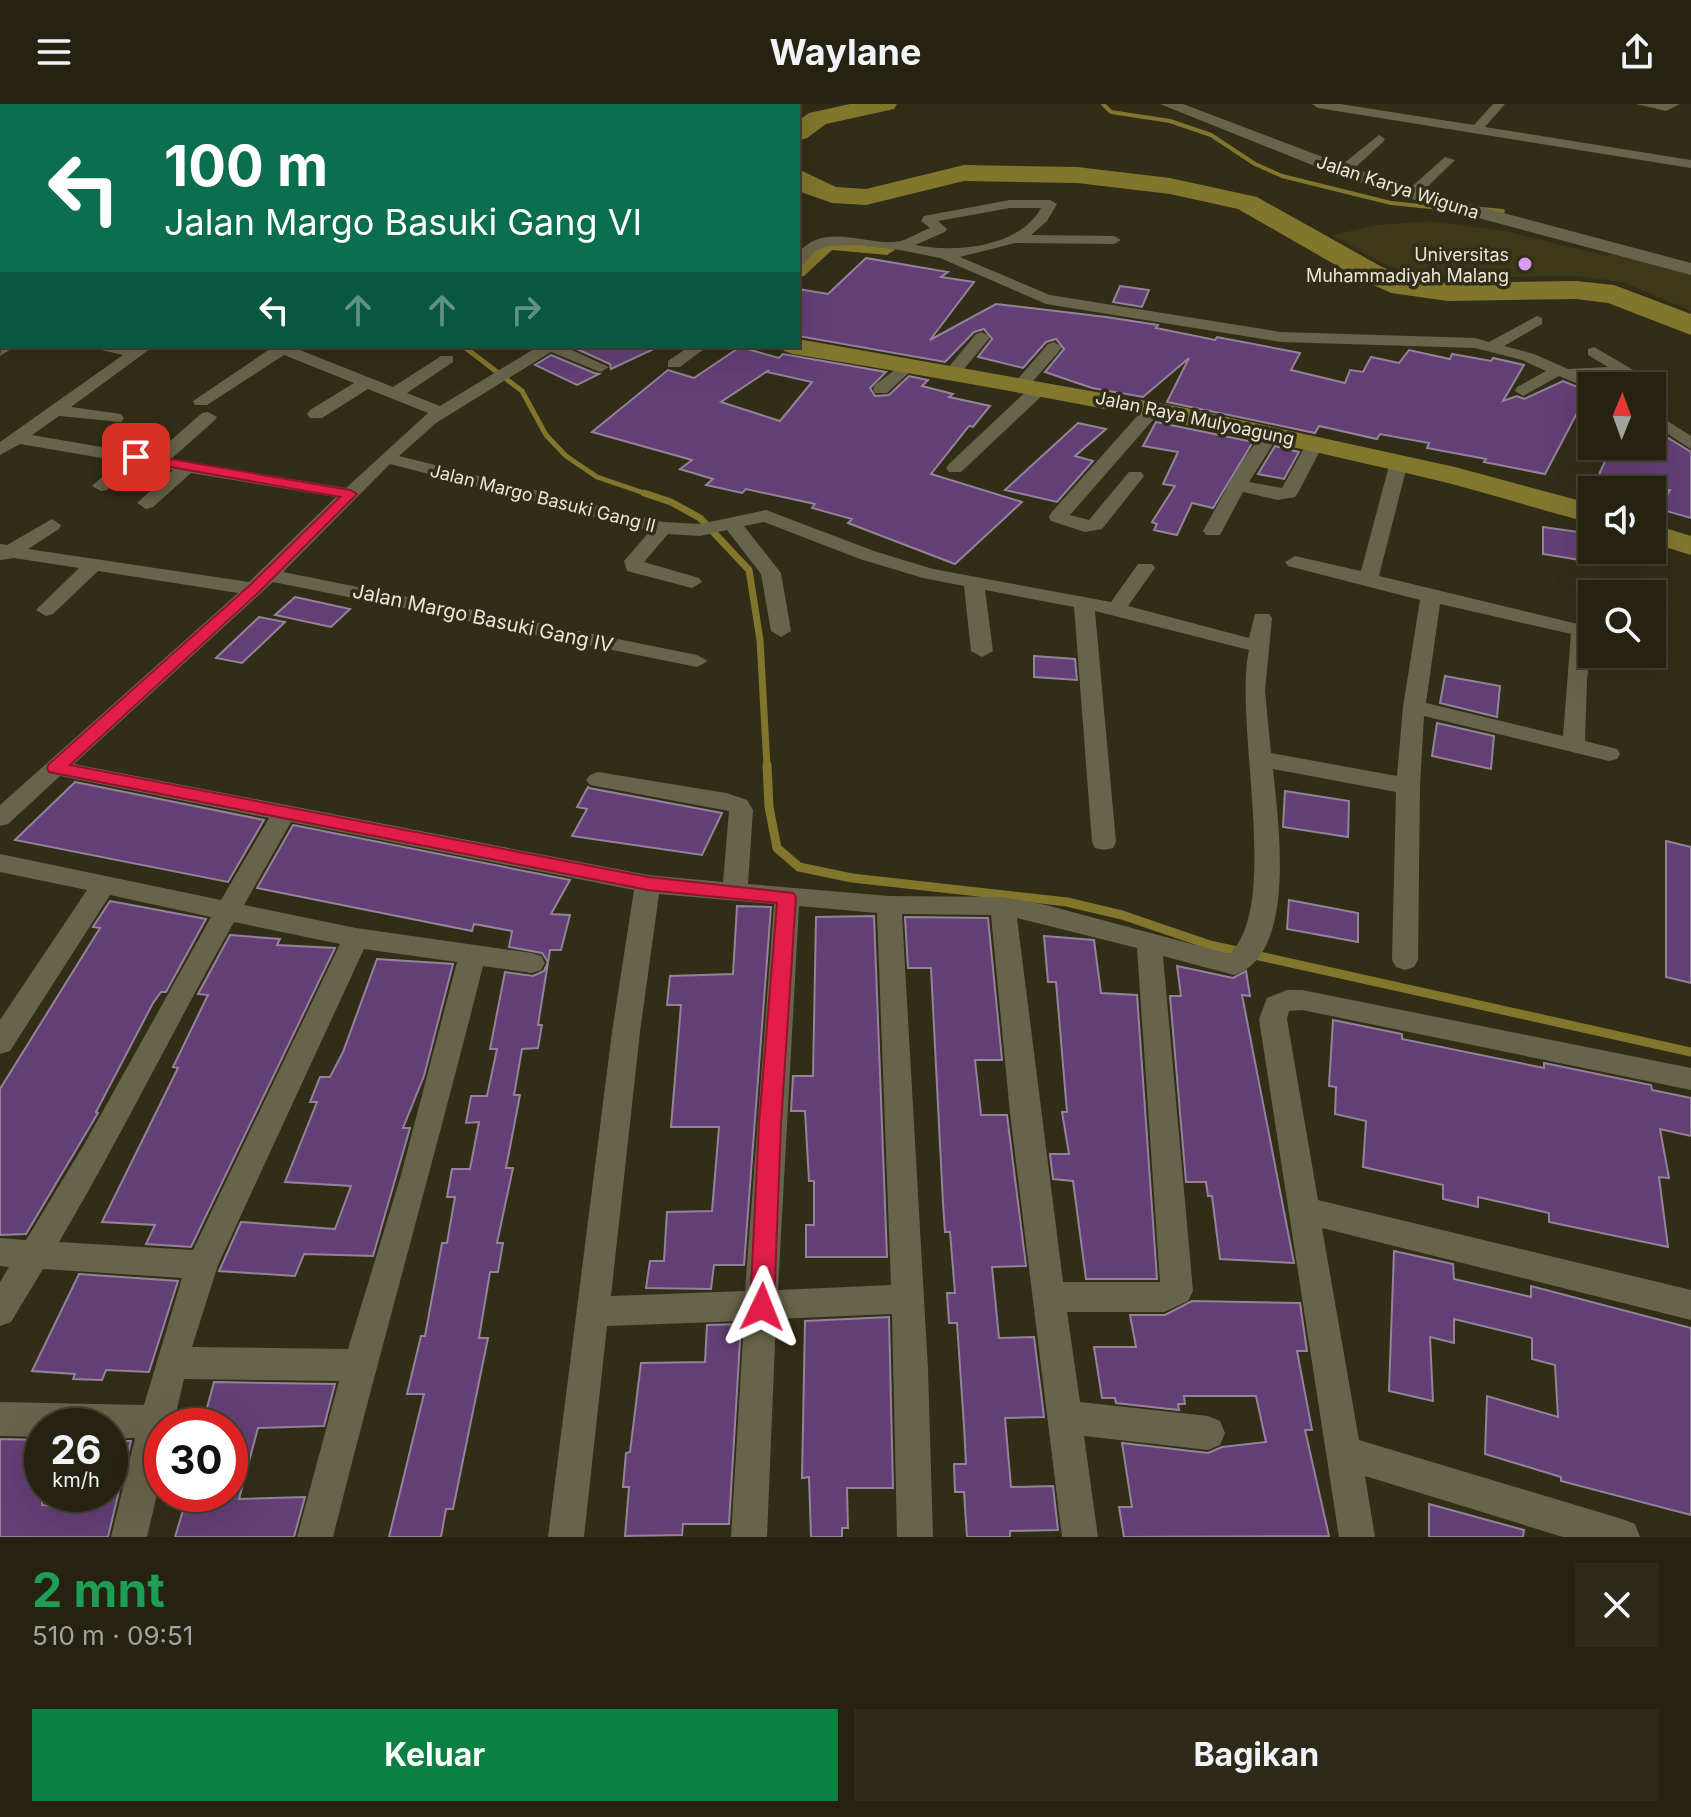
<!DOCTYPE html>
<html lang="id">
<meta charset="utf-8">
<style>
:root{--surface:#252211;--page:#2d2a1a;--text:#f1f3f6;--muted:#a3a49f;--line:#423f31;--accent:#0b8043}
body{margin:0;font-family:Inter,sans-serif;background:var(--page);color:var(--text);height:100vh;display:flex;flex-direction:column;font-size:30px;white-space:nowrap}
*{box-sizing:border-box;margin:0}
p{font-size:26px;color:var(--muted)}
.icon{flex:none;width:44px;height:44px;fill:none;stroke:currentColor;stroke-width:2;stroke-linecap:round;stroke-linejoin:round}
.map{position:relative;height:1433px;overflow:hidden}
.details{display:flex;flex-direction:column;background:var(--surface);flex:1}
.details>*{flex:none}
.top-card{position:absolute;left:0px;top:0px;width:800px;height:244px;box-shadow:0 8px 32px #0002,0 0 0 2px var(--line);background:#0b6e4f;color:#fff;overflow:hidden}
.needle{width:52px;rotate:1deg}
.controls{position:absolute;left:1578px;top:268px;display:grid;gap:16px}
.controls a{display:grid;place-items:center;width:88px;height:88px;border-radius:0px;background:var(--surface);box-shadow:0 8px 32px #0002,0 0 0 2px var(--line);font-size:40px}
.speed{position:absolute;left:24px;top:1304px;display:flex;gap:16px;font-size:40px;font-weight:700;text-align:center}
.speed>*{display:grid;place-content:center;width:104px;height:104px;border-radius:50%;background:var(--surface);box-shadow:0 8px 32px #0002,0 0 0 2px var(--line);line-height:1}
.speed small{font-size:20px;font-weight:400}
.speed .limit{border:12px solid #d22;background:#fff;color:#111}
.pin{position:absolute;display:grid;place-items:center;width:68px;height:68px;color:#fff;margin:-34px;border-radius:16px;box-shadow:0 4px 12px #0006}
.me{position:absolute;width:88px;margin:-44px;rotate:2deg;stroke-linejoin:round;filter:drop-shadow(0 0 6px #0008)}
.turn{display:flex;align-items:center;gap:28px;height:168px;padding:0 32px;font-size:36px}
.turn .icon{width:104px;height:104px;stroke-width:2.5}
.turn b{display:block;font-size:56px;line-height:68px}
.lanes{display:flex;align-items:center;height:76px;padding:0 32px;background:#0003;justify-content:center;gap:40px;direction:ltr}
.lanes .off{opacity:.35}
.round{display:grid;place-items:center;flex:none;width:84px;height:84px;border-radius:0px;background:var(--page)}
.summary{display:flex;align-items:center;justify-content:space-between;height:136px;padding:0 32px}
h1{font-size:48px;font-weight:700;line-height:60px;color:#1e9e55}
.primary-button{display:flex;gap:16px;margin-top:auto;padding:16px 32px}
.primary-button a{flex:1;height:92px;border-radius:0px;background:var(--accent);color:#fff;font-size:32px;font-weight:700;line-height:92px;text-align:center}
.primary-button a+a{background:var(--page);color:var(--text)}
header{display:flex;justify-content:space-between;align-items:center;height:104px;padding:0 32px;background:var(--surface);font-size:36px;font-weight:700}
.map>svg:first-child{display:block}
.built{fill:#3d3819}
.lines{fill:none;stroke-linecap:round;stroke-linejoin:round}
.stream-far3{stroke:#82752c;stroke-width:4}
.stream-far2{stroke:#82752c;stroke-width:5}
.stream-far1{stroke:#82752c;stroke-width:7}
.stream{stroke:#82752c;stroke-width:9}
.canal{fill:#82752c;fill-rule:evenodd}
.river{fill:#82752c;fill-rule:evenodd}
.building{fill:#633f75;stroke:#92839a;stroke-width:2;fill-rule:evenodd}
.minor{fill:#68644b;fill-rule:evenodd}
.secondary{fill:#68644b;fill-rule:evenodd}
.primary{fill:#83772e;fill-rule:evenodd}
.route{fill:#e11d48;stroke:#92132f;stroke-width:2}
.poi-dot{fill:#d89bf8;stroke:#312d17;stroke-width:3}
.labels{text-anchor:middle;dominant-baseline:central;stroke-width:7;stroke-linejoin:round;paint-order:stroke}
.far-street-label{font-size:18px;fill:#e9e7d9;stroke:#312d17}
.far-poi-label{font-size:18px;fill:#e9e7d9;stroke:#312d17;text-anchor:end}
.street-label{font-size:20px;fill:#e9e7d9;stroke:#312d17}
</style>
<header><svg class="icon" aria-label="menu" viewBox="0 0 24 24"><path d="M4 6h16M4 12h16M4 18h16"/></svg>Waylane<svg class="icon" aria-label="share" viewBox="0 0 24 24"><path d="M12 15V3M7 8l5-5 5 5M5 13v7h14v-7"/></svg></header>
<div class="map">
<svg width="1691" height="1433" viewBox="0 0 1691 1433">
<rect width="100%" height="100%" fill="#312d17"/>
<path class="built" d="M1429,117L1505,127L1607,152L1616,147L1691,168V207L1625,179L1607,176L1574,172L1421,174L1380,158L1332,131L1378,121Z"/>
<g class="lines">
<g class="stream-far3">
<path d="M1103,0L1111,8L1170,17L1211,31L1255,60L1282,72L1391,99L1460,106"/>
<path d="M1481,105L1503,107"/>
</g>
<path class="stream-far2" d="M463,242L522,287L546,331L566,352L597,373L650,391"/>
<path class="stream-far1" d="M644,389L671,398L700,414L749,466L760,536L767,663"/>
<path class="stream" d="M767,661L769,703L777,744L799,763L852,774L1067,798L1122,811L1210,841L1691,948"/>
<g class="canal">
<path d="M447,0H466L468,2H449Z"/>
<path d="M828,136L887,141L895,146L887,151L832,146L804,172L798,173V159Z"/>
</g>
<g class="river">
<path d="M850,0H897L894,5L826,20L807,34L798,37V17L809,9Z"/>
<path d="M964,61L1077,63L1170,74L1257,93L1382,163L1408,174L1448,179L1576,177L1614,181L1691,210V231L1608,199L1576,195L1448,197L1391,189L1360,175L1238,105L1170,90L1077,79L964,77L866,101L832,99L798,87V65L836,83L866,85Z"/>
</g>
</g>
<g class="building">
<path d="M866,154L948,168L941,173L974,178L930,236L996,200L1106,213L1158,221L1156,224L1215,236L1217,233L1300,249L1291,266L1345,279L1350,266L1363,268L1371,253L1399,259L1409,246L1450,255L1452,250L1491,257L1493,254L1524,261L1503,297L1517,292L1524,295L1563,277L1592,289V315L1577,309L1545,370L1484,358L1486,355L1427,344L1429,339L1380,330L1377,335L1319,322L1315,329L1167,298L1189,254L1143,293L1092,284L1045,268L1064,245L1056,235L1046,238L1023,264L978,253L992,235L984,225L974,228L945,258L798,232V185L828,190Z"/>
<path d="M1120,182L1149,186L1142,203L1113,198Z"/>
<path d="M570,242H660L611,265L610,260Z"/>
<path d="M740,243L779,254L783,250L886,268L870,284L875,292L889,291L909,272L928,276L922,282L953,290L949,293L990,302L973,323L969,322L931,370L1022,398L955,460L848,419L852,415L812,404L815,400L746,385L742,389L706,381L713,375L680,365L692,356L592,328L668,266L694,274ZM769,266L767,268L812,278L780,317L721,298Z"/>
<path d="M551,251L594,269L599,270L577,281L535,261Z"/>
<path d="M1156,318L1253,338L1213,404L1192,399L1177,431L1154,426L1157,420L1152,418L1175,382L1163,380L1178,348L1143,342Z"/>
<path d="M1078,319L1106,325L1075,352L1093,357L1057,398L1005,386Z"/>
<path d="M1652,324L1691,348V414L1659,405L1670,386H1629L1597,375L1611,344L1652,354Z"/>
<path d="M1275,342L1299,348L1284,375L1258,370Z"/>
<path d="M1543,423L1579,428L1580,456L1543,450Z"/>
<path d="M295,493L350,505L331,523L275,511Z"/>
<path d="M259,513L285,518L242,559L216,554Z"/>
<path d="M1034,552L1075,555L1077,576L1034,573Z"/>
<path d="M1445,572L1500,582L1497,613L1440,599Z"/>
<path d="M1437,619L1494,632L1491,665L1432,652Z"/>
<path d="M75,678L264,716L228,778L15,736Z"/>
<path d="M588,683L589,684L722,709L702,751L572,732L587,705L577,703Z"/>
<path d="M1285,687L1349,697L1348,733L1283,723Z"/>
<path d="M293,721L570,776L551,810L570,811L561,846H550L538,921H542L538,944L522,945L514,991H520L506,1064H513L497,1139H503L498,1168H490L479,1234H488L453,1405H446L441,1433H389L424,1290H407L421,1232H425L442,1139H447L455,1093H447L452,1065H470L479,1018L466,1019L471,992H487L497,945H490L505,868L533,872L544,867L548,858L542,849L509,843L512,827L474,820L472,827L257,784Z"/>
<path d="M1666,737L1691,743V879L1666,873Z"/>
<path d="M1289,796L1358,809V838L1287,825Z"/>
<path d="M110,797L206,815L166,888H161L153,899L96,1008L98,1009L26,1130L0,1131V985L100,824L93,823Z"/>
<path d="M737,802L771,803L744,1161H714L711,1185L646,1184L650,1157H664L667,1108L712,1107L719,1023H671L681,901H667L670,872L733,870Z"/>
<path d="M874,812L887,1153H806V1121H814V1077H809L805,1007H791L793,972H813L816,813Z"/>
<path d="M905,813L988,814L1002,956H975L981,1011H1007L1026,1162L992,1163L999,1234L1034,1233L1044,1313L1005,1314L1011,1383L1053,1382L1058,1426L1010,1427V1433H967L964,1388H955L954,1360H966L964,1322L957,1219H949L947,1189H955L950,1128H945L943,1099L931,864H908Z"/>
<path d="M230,831L280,835L277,841L335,844L191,1143L146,1140L155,1121L102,1118L178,964L173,963L208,891L198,890Z"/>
<path d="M1044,832L1094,836L1101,889L1137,891L1157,1175H1086L1073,1077L1053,1075L1050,1050H1069L1062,1008H1067L1056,878H1048Z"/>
<path d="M377,855L453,860L424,972L403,1024H410L373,1152L304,1150L295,1172L219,1167L241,1118L335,1125L351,1082L285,1078L317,998H310L320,973H330L343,948Z"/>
<path d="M1177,862L1233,874L1246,867L1250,892L1242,891L1294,1159L1220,1155L1212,1092H1208L1206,1078H1186L1170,892H1181Z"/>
<path d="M1333,916L1402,930V935L1544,964V959L1651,981L1652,986L1691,994V1032L1660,1025L1669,1074L1659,1073L1668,1143L1549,1118V1109L1478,1093V1103L1443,1095V1081L1363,1063L1366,1017L1335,1010L1336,983L1329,982Z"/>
<path d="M1394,1147L1453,1160L1454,1175L1531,1193V1182L1691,1224V1411L1561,1377V1373L1485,1350L1487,1292L1558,1313L1555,1261L1532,1255V1234L1454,1215V1239L1430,1233L1433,1297L1389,1287Z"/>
<path d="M79,1170L178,1177L149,1268L106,1266L102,1276L73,1275L75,1270L32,1267Z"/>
<path d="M1192,1197L1300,1199L1307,1247H1297L1312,1326H1305L1329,1432L1124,1433L1119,1403H1132L1122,1339L1208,1349L1222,1343L1266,1338L1256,1292H1184L1185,1300H1178L1179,1306L1116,1299L1115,1294H1102L1094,1243H1136L1130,1211H1165Z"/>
<path d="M889,1213L893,1384H847L848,1424H842V1433H811L809,1373L802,1374L805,1217Z"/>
<path d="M741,1220L729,1420H683L682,1431L625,1432L629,1383H623L626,1349L630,1348L641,1259L705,1258L707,1221Z"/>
<path d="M214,1278L335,1280L324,1322L258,1324L239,1395L305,1393L294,1433H175L188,1390H230V1322H202Z"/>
<path d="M0,1335L42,1336V1401L89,1403L95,1401L100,1390H110V1365L121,1337H131L108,1433H0Z"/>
<path d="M1429,1400L1524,1426L1523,1433H1429Z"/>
</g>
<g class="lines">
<g class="minor">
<path d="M380,0H392L393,2H381Z"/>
<path d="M1312,0H1340L1474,21L1493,0H1505L1485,23L1691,56V64L1318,4Z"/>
<path d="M1636,0H1680L1666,7Z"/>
<path d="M2,11V19L0,20V12Z"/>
<path d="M1379,31L1385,35L1383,38L1348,70H1338V64Z"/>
<path d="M1445,53L1455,56L1418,92H1408V86Z"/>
<path d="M0,81L2,82V90L0,89Z"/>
<path d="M1010,96H1050L1057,100L1047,117L1031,131L1114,132L1121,136L1114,140L1015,139L960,153L1050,191L1281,228L1475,234L1489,238L1537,212L1542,214V220L1504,242L1534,250L1568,265L1608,263L1588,251V245L1594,243L1635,267L1627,272L1589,273L1603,282H1592V286L1559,272L1523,292L1515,287L1517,283L1546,267L1522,256L1475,244L1281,238L1046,200L940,154L900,146L857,141L827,142L814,148L803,161L798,162V149C826,116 869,144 901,137C910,134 920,128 930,124L921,117L924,112ZM1010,104H1041C1019,144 954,149 915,141L945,128L947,125L938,117Z"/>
<rect x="0" y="100" width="2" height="8"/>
<rect x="0" y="126" width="2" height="8"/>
<rect x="0" y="172" width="2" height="8"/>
<path d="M982,228L990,233L988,236L959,271H947V265L976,230Z"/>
<path d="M1054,238L1062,243L1060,246L1028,283H1016L1014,280L1016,277L1048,240Z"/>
<path d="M2,239V242H16L0,252Z"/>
<path d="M95,242H154L71,303L121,310L124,314L121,318L59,312L32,331L153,352L202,309L208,308L217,313L214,317L171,355L346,384L428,309L368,285L322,314H310L307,310L310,306L354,279L284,251L207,301H195L193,297L270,245L268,242H290L393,283L441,252H453V258L407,289L440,302L539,242H563L609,263L601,268L595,266L551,248L436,319L399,352L663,418L700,420L766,406L874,447L933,465L1111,498L1138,460H1152L1155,464L1128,502L1249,534L1255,510H1269L1272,514L1265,587L1271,649L1397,672L1403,603L1420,496L1288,462L1285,458L1295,452L1361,467L1390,358L1399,353L1405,354L1408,358L1379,472L1586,522L1592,534L1587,576L1585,637L1617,645L1620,650L1617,655L1609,657L1424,612L1420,682L1418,856L1414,863L1405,866L1396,863L1392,856L1396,688L1273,665C1278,716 1298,851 1234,871L1163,852L1193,1187L1188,1197L1164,1208H1067L1080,1298L1208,1312L1220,1317L1225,1329L1220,1341L1208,1346L1084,1332L1098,1433H1062L1010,1009L991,811L902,810L928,1265L933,1433H897L892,1210L776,1215L767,1433H731L744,1217L607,1222L584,1433H548L612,928L634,786L291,718L244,801L356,824L532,849L541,852L545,859L541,866L532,869L483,862C435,1053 381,1242 333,1433H297L339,1277L184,1275L173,1322H162V1369L147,1433H111L135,1334H110V1322H42V1333L0,1332V1298L144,1301L182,1174L43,1165L11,1218L0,1222V1178L9,1163L0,1162V1134L26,1136L85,1039L211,813L110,791L10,947L0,950V916L87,786L0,768V750L221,796L269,714L60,672L8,720L0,722V701L238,489L98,467L53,510L46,512L36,506L79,464L14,454L0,456V440L7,441L52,415L61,421L59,425L28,445L249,478L336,393L191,369L153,403L146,405L137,399L173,366L139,360L107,386L101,387L92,382L120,357L20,340L0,351V338L123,251L97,245ZM390,360L650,427L624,457L627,467L692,484L702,478L699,474L644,458L668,430L700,432L727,426L761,470L771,527L781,533L791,527L781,469L744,422L764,418L860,455L923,474L964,482L971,547L982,553L993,547L985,486L1074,503L1092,738L1095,744L1104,746L1113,744L1116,738L1095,507L1249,546C1233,619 1282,804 1229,850L1046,801L1003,793L889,792L748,780L753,706L747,696L726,689L598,668L590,671L586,676L590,681L729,707L723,778L648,771L74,660L273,478L697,563L708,557L697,551L283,468ZM1440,500L1571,530L1563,632L1426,599ZM659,790L774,800L745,1187L611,1192L640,928ZM799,802L877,809L891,1181L778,1186ZM1017,814L1137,844L1160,1178H1063ZM234,818L340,840L193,1146L59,1138C121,1033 174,924 234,818ZM364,845L457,858L401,1071L348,1245L192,1243L218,1161Z"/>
<path d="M690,242H708L680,263H668V257Z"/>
<path d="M909,255L915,257V263L887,289H875L873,285L875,281Z"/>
<path d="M1041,278L1049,283L1047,287L961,368H949L946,364L949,360L1035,279Z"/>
<path d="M1153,300L1161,305L1159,309L1070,411L1089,416L1129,368H1141L1144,372L1141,376L1102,425L1085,428L1051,417L1049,413L1051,409L1147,301Z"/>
<path d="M1652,307L1691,332V345L1652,320Z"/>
<path d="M1271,324L1280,329L1249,378L1282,384L1309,335L1315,334L1324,339L1298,389L1295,393L1278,396L1243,388L1220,431H1206L1203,427L1238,364L1265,325Z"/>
<path d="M1287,886H1302L1691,964V986L1302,906L1289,907L1287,915L1318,1096L1691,1186V1216L1322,1124L1359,1336L1622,1415L1635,1420L1640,1433H1563L1365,1372L1375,1433H1339L1259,915L1267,894Z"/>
</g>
<path class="secondary" d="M1160,0H1183L1349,63L1451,95L1691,159V171L1437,103L1337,71Z"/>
<g class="primary">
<path d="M58,0H79L80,2H59Z"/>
<path d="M798,235L1186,304L1455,363L1592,400V419C1535,405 1480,386 1423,373C1214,323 1004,284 793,250L784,247L780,242H798Z"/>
<path d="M1652,420L1691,432V451L1652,439Z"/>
</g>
</g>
<path class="route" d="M136,349L350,386L357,390L259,488L70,661L648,773L793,789L796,793L781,1020L774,1203L771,1211L762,1214L754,1211L750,1203L759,1020L777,799L648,786L49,668L47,664L49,660L249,482L340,393L131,356L129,353Z"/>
<circle class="poi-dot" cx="1525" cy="160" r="8"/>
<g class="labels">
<g class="far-street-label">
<text transform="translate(1398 83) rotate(18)">Jalan Karya Wiguna</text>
<text transform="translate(1195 314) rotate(12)">Jalan Raya Mulyoagung</text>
<text transform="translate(543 394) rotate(14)">Jalan Margo Basuki Gang II</text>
</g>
<g class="far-poi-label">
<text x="1509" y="150">Universitas<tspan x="1509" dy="21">Muhammadiyah Malang</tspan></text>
</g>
<g class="street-label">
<text transform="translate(483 514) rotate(12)">Jalan Margo Basuki Gang IV</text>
</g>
</g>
</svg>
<div class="controls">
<a><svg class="needle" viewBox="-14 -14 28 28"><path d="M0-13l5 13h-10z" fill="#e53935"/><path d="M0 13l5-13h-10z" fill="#a3a49f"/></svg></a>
<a><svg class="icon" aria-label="sound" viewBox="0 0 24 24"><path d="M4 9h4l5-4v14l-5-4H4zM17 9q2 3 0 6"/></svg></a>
<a><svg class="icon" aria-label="search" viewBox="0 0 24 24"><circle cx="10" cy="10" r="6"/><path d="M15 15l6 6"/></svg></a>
</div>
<div class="speed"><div>26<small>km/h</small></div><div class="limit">30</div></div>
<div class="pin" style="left:136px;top:353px;background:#d93025"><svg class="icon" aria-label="arrive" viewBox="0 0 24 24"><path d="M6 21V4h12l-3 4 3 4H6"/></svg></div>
<svg class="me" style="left:762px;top:1203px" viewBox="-20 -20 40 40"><path d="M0-17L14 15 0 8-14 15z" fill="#e11d48" stroke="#fff" stroke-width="4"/></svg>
<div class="top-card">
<div class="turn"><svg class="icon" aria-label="left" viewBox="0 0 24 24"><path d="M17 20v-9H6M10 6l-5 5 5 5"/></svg><div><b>100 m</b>Jalan Margo Basuki Gang VI</div></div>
<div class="lanes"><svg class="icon" aria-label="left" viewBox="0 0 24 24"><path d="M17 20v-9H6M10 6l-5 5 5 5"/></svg><svg class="icon off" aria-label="ahead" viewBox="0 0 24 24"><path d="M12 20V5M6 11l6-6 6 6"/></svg><svg class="icon off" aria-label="ahead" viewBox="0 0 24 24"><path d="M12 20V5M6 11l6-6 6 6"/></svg><svg class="icon off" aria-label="right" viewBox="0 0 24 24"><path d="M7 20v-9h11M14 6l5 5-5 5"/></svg></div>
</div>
</div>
<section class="details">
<div class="summary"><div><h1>2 mnt</h1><p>510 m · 09:51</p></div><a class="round"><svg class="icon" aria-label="close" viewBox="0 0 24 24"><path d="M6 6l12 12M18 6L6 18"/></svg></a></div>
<div class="primary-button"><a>Keluar</a><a>Bagikan</a></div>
</section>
